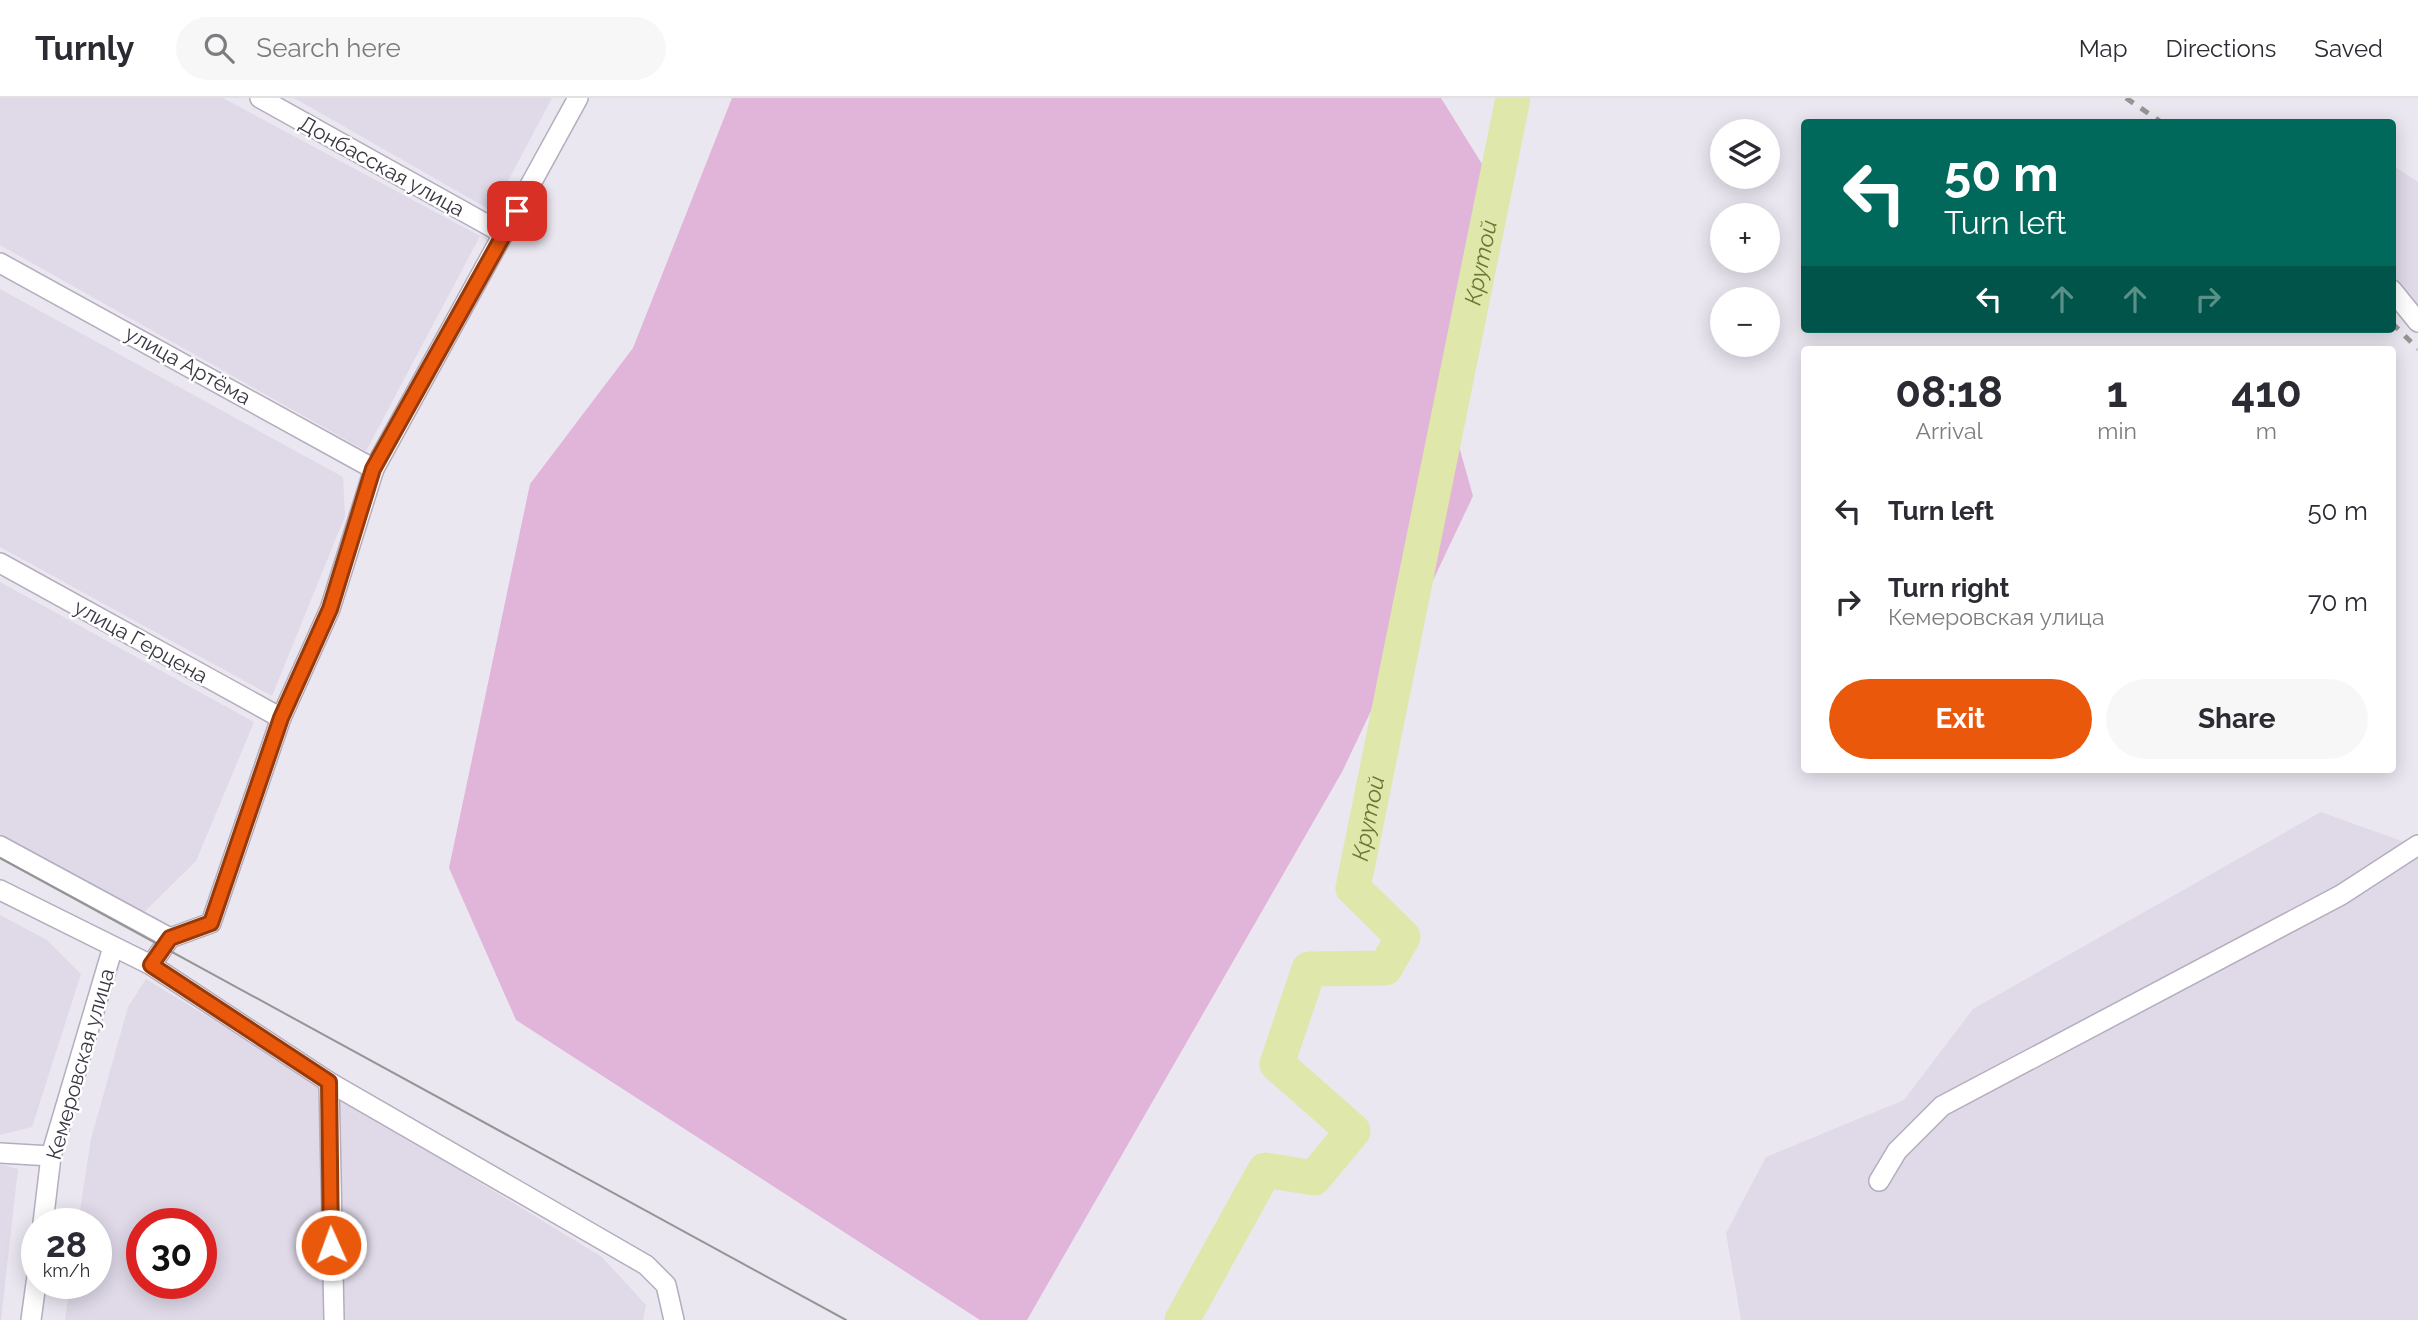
<!DOCTYPE html>
<meta charset="utf-8">
<style>
:root{--surface:#fff;--page:#f7f7f7;--text:#2b2b33;--muted:#7c7c81;--line:#e1e1e2;--accent:#ea580c}
body{margin:0;font-family:Raleway,sans-serif;background:var(--page);color:var(--text);height:100vh;display:flex;flex-direction:column;font-size:26px;white-space:nowrap}
*{box-sizing:border-box;margin:0}
p{font-size:23px;color:var(--muted)}
.icon{flex:none;width:38px;height:38px;fill:none;stroke:currentColor;stroke-width:2;stroke-linecap:round;stroke-linejoin:round}
.map{position:relative;flex:1;overflow:hidden}
.sheet{position:absolute;left:1801px;top:248px;width:595px;height:427px;display:flex;flex-direction:column;background:var(--surface);border-radius:7px;box-shadow:0 4px 18px #0003}
.sheet>*{flex:none}
.guide{position:absolute;left:1801px;top:21px;width:595px;height:214px;border-radius:7px;box-shadow:0 4px 18px #0003;background:#00695c;color:#fff;overflow:hidden}
.tools{position:absolute;left:1710px;top:21px;display:grid;gap:14px}
.tools a{display:grid;place-items:center;width:70px;height:70px;border-radius:50%;background:var(--surface);box-shadow:0 4px 18px #0003;font-size:35px}
.speed{position:absolute;left:21px;top:1110px;display:flex;gap:14px;font-size:35px;font-weight:700;text-align:center}
.speed>*{display:grid;place-content:center;width:91px;height:91px;border-radius:50%;background:var(--surface);box-shadow:0 4px 18px #0003;line-height:1}
.speed small{font-size:18px;font-weight:400}
.speed .limit{border:10px solid #d22;background:#fff;color:#111}
.pin{position:absolute;display:grid;place-items:center;width:60px;height:60px;color:#fff;margin:-30px;border-radius:14px;box-shadow:0 4px 10px #0006}
.me{position:absolute;width:77px;margin:-38px;rotate:358deg;stroke-linejoin:round;filter:drop-shadow(0 0 5px #0008)}
.turn{display:flex;align-items:center;gap:24px;height:147px;padding:0 28px;font-size:32px}
.turn .icon{width:91px;height:91px;stroke-width:2.5}
.turn b{display:block;font-size:49px;line-height:60px}
.lanes{display:flex;align-items:center;height:66px;padding:0 28px;background:#0003;justify-content:center;gap:35px;direction:ltr}
.lanes .off{opacity:.35}
.eta{display:flex;justify-content:space-evenly;align-items:center;height:119px;text-align:center}
.eta b{font-size:42px;font-weight:700;line-height:49px}
.action{display:flex;gap:14px;margin-top:auto;padding:14px 28px}
.action a{flex:1;height:80px;border-radius:42px;background:var(--accent);color:#fff;font-size:28px;font-weight:700;line-height:80px;text-align:center}
.action a+a{background:var(--page);color:var(--text)}
ul{padding:0;list-style:none}
li{display:flex;align-items:center;gap:21px;height:91px;padding:0 28px}
li div{flex:1}
li b{display:block;font-size:26px}
li em{font-style:normal}
header{display:flex;align-items:center;gap:42px;box-sizing:border-box;height:98px;padding:0 35px;background:var(--surface);border-bottom:2px solid var(--line)}
header strong{font-size:33px}
nav{display:flex;gap:38px;margin-inline-start:auto;font-size:24px}
.search{width:490px;height:63px;background:var(--page);display:flex;align-items:center;gap:18px;box-sizing:border-box;padding:0 24px;border-radius:38px;color:var(--muted);font-size:26px}
.map>svg:first-child{display:block}
.residential{fill:#dfd9e8;fill-rule:evenodd}
.green{fill:#e1b4d9}
.lines{fill:none;stroke-linecap:round;stroke-linejoin:round}
.river{stroke:#dfe7aa;stroke-width:35}
.minor-casing{stroke:#b4adbe;stroke-width:22}
.minor{stroke:#fff;stroke-width:19}
.tram{stroke:#959595;stroke-width:2}
.rail{stroke:#959595;stroke-width:5;stroke-dasharray:9 9;stroke-linecap:butt}
.route-casing{stroke:#983908;stroke-width:18}
.route{stroke:#ea580c;stroke-width:12}
.labels{text-anchor:middle;dominant-baseline:central;stroke-width:5;stroke-linejoin:round;paint-order:stroke}
.street-label{font-size:21px;fill:#3b3743;stroke:#fff}
.water-label{font-size:23px;font-style:italic;fill:#6d7630;stroke:#fff}
</style>
<header>
<strong>Turnly</strong>
<div class="search"><svg class="icon" aria-label="search" viewBox="0 0 24 24"><circle cx="10" cy="10" r="6"/><path d="M15 15l6 6"/></svg>Search here</div>
<nav><a>Map</a><a>Directions</a><a>Saved</a></nav>
</header>
<div class="map">
<svg width="2418" height="1222" viewBox="0 0 2418 1222">
<rect width="100%" height="100%" fill="#ebe7f1"/>
<g class="residential">
<path d="M0,0H223L480,138L366,353L0,147Z"/>
<path d="M294,0H552L492,113Z"/>
<path d="M2392,67L2418,84V221L2392,199Z"/>
<path d="M0,191L343,379L345,418L272,598L0,449Z"/>
<path d="M0,484L254,624L196,763L135,823L0,747Z"/>
<path d="M2321,714L2418,749V1222H1741L1726,1135L1766,1059L1904,1002L1973,911Z"/>
<path d="M0,817L47,842L81,876L32,1029L0,1037Z"/>
<path d="M146,881L602,1159L646,1207L643,1222H65L70,1185H96V1125H78L91,1041L128,909ZM142,1125H201V1185H142Z"/>
<path d="M0,1066L18,1071L1,1222H0Z"/>
</g>
<path class="green" d="M732,0H1441L1482,66L1455,334L1473,398L1342,674L1027,1222H980L516,922L449,770L530,386L633,250Z"/>
<g class="lines">
<path class="river" id="s1" d="M1182,1222L1265,1072L1314,1080L1353,1033L1277,966L1309,871L1385,870L1403,839L1353,790L1513,0"/>
<defs>
<g id="minor">
<path d="M260,0L504,136"/>
<path d="M0,165L374,371"/>
<path d="M2392,192L2418,224"/>
<path d="M0,465L281,620"/>
<path d="M0,748L170,840"/>
<path d="M0,792L151,867L329,984L646,1167L666,1187L674,1222"/>
<path d="M151,867L170,840L211,825L281,620L330,511L374,371L578,0"/>
<path d="M329,984L334,1222"/>
<path d="M0,1055L51,1058"/>
<path d="M1879,1083L1897,1053L1942,1008L2341,797L2418,747"/>
<path d="M43,1125L51,1058L113,849"/>
<path d="M31,1222L37,1178"/>
</g>
</defs>
<use href="#minor" class="minor-casing"/>
<use href="#minor" class="minor"/>
<path class="tram" d="M0,760L846,1222"/>
<g class="rail">
<path d="M2126,0L2161,24"/>
<path d="M2392,225L2418,251"/>
</g>
</g>
<g class="lines">
<defs>
<path id="route" d="M331,1147L329,984L151,867L170,840L211,825L281,620L330,511L373,371L517,113"/>
</defs>
<use href="#route" class="route-casing"/>
<use href="#route" class="route"/>
</g>
<g class="labels">
<g class="street-label">
<text transform="translate(382 68) rotate(29)">Донбасская улица</text>
<text transform="translate(188 267) rotate(29)">улица Артёма</text>
<text transform="translate(141 543) rotate(29)">улица Герцена</text>
<text transform="translate(80 966) rotate(-74)">Кемеровская улица</text>
</g>
<g class="water-label">
<text stroke="none"><textPath href="#s1" startOffset="1304">Крутой</textPath></text>
<text stroke="none"><textPath href="#s1" startOffset="737">Крутой</textPath></text>
</g>
</g>
</svg>
<div class="tools">
<a><svg class="icon" aria-label="layers" viewBox="0 0 24 24"><path d="M12 4l9 5-9 5-9-5zM3 14l9 5 9-5"/></svg></a>
<a>+</a>
<a>−</a>
</div>
<div class="speed"><div>28<small>km/h</small></div><div class="limit">30</div></div>
<div class="pin" style="left:517px;top:113px;background:#d93025"><svg class="icon" aria-label="arrive" viewBox="0 0 24 24"><path d="M6 21V4h12l-3 4 3 4H6"/></svg></div>
<svg class="me" style="left:331px;top:1147px" viewBox="-20 -20 40 40"><circle r="17" fill="#ea580c" stroke="#fff" stroke-width="3"/><path d="M0-11L8 9 0 5-8 9z" fill="#fff"/></svg>
<div class="guide">
<div class="turn"><svg class="icon" aria-label="left" viewBox="0 0 24 24"><path d="M17 20v-9H6M10 6l-5 5 5 5"/></svg><div><b>50 m</b>Turn left</div></div>
<div class="lanes"><svg class="icon" aria-label="left" viewBox="0 0 24 24"><path d="M17 20v-9H6M10 6l-5 5 5 5"/></svg><svg class="icon off" aria-label="ahead" viewBox="0 0 24 24"><path d="M12 20V5M6 11l6-6 6 6"/></svg><svg class="icon off" aria-label="ahead" viewBox="0 0 24 24"><path d="M12 20V5M6 11l6-6 6 6"/></svg><svg class="icon off" aria-label="right" viewBox="0 0 24 24"><path d="M7 20v-9h11M14 6l5 5-5 5"/></svg></div>
</div>
<section class="sheet">
<div class="eta">
<div><b>08:18</b><p>Arrival</p></div>
<div><b>1</b><p>min</p></div>
<div><b>410</b><p>m</p></div>
</div>
<ul>
<li><svg class="icon" aria-label="left" viewBox="0 0 24 24"><path d="M17 20v-9H6M10 6l-5 5 5 5"/></svg><div><b>Turn left</b></div><em>50 m</em></li>
<li><svg class="icon" aria-label="right" viewBox="0 0 24 24"><path d="M7 20v-9h11M14 6l5 5-5 5"/></svg><div><b>Turn right</b><p>Кемеровская улица</p></div><em>70 m</em></li>
</ul>
<div class="action"><a>Exit</a><a>Share</a></div>
</section>
</div>
